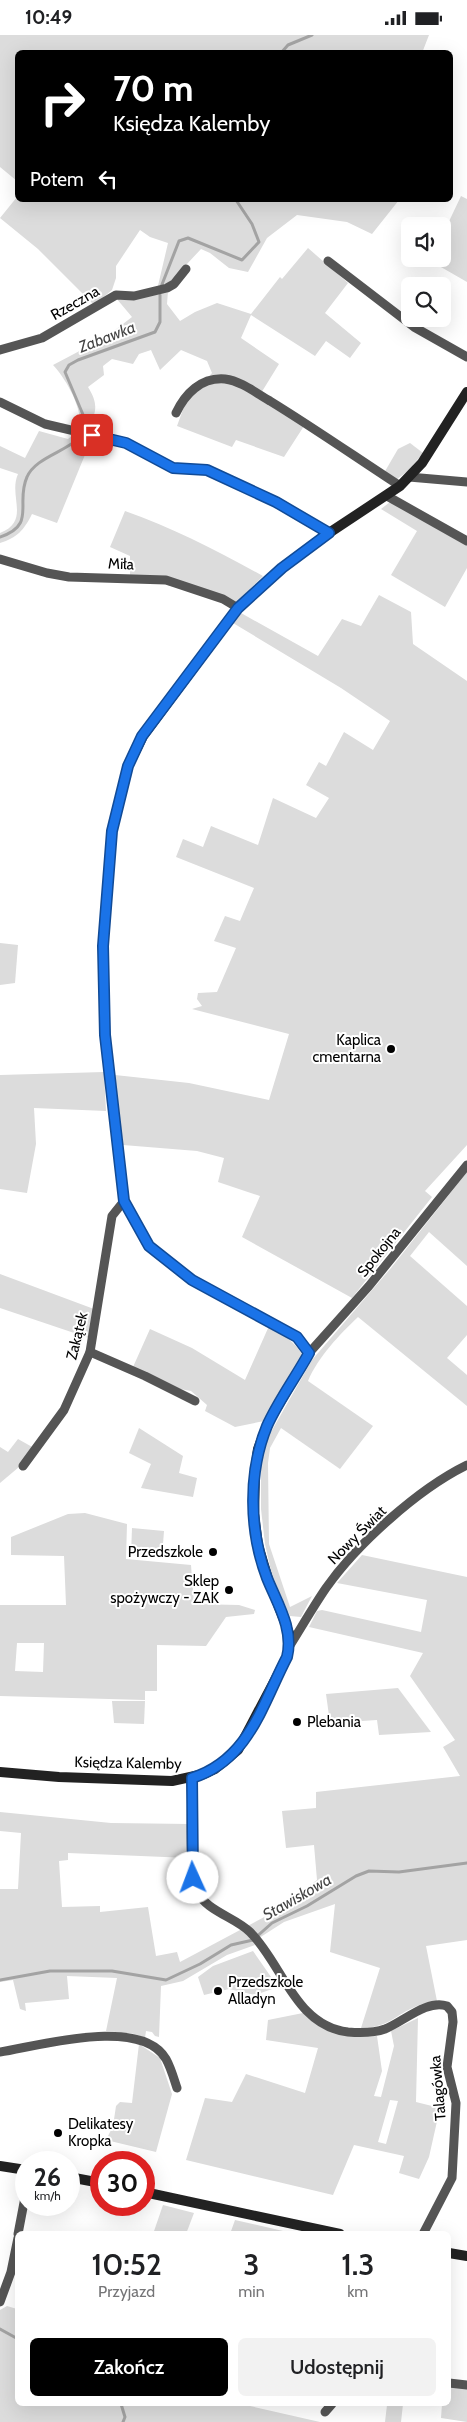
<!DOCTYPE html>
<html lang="pl">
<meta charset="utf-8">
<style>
:root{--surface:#fff;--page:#f2f2f2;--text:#202124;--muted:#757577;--accent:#000}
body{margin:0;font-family:Cabin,sans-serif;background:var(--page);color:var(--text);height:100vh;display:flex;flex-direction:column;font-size:19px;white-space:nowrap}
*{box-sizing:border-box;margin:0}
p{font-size:16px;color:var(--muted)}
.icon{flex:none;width:28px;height:28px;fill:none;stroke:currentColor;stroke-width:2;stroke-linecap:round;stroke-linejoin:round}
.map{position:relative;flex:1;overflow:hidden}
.details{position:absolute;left:15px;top:2196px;width:436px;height:175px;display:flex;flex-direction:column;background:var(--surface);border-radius:8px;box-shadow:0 5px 20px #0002}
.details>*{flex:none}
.hud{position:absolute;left:15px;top:15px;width:438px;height:152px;border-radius:8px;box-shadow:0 5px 20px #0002;background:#000;color:#fff;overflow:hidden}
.controls{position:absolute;left:401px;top:182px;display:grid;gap:10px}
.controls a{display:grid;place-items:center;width:50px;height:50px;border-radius:8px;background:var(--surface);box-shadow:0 5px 20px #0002;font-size:25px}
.speed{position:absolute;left:15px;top:2116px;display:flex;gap:10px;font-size:25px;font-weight:700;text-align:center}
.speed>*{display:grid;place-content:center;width:65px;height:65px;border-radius:50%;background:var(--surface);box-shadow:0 5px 20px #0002;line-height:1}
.speed small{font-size:12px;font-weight:400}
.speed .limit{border:8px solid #d22;background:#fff;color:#111}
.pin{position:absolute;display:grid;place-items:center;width:42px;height:42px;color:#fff;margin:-21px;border-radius:10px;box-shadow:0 2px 8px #0006}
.me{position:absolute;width:55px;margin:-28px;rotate:358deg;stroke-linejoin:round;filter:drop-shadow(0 0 4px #0008)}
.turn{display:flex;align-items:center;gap:18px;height:105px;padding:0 15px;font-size:22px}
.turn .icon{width:65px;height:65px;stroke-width:2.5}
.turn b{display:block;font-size:35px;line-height:42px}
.then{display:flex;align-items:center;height:48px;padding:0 15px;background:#0003;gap:10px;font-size:19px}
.eta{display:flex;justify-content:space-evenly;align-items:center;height:85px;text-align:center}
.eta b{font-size:30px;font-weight:600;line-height:35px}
.action{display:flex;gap:10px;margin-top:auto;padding:10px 15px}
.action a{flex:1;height:58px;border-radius:8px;background:var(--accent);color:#fff;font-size:20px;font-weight:600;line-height:58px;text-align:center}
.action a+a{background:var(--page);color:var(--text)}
.status{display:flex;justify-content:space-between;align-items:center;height:35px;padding:0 25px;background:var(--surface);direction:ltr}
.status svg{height:14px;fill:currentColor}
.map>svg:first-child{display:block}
.green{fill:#dcdcdc;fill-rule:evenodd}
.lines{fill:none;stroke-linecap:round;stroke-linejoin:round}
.stream{stroke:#a3a3a3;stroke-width:3}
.street{stroke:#555;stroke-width:9}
.secondary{stroke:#222;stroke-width:10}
.route-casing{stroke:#114b97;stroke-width:12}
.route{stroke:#1a73e8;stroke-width:9}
.poi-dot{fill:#000;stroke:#fff;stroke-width:2}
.labels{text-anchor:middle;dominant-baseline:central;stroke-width:4;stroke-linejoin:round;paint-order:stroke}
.street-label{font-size:15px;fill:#000;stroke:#fff}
.poi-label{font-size:15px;fill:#000;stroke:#fff;text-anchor:end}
.water-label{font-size:16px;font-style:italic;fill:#444;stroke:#fff}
</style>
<div class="status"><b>10:49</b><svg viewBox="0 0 49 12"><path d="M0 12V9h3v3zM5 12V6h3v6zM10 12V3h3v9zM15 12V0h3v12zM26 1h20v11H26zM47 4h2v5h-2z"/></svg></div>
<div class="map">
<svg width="467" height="2387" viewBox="0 0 467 2387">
<rect width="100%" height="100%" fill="#fff"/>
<g class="green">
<path d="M0,0H429L422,18H18L17,146L0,132Z"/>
<path d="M461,161L467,164V247L427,224H442L443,199Z"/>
<path d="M17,162L18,165H399L372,199L347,187L297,180L267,203L248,237L229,233L210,218L201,214L172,245L157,255L168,208L150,202L140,195L116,231V243L112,255L94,270L38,214L0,183Z"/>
<path d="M308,213L348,248L325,278L361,308L350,323L326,306L315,321L251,280L241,303L279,329L258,363L304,391L284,422L236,405L232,412L177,391L185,369L212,338L207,326L181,315L160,335L151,315L139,319L133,329L112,324L103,331L104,340L88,352C98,368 97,376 89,392L80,385C79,367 65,343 53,330L106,302L132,282L116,263L138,264L168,256L167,269L180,286L195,277L217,268L251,279L280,242L282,244Z"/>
<path d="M39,396L68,404L73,400L89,410L57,488L32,479C24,495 17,503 0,508V498C31,486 8,461 18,439L0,433V411L25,423Z"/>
<path d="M410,408L423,418L409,435L396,445L384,438L398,414Z"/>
<path d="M390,467L467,510V533L445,572L391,540L417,496L381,474Z"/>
<path d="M125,476C173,493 218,516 263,541L238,566L234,568L130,540V521L110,512Z"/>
<path d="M379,560L411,577L413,609L467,646V1110L425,1156L432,1162L352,1263L242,1202L260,1161L218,1147L224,1123L197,1116L123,1110L115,1040L189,1048L269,1065L289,999L192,974L202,971L197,964L198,958L217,957L236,913L214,906L225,881L240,886L254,853L176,822L183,804L203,812L211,791L258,810L273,763L316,783L329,763L306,750L319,727L326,731L344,697L373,715L390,686L341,653L233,588L241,578L318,621L342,584L361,591Z"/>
<path d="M0,908L18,910L15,948L0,950Z"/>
<path d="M104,1037L106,1076L34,1073L36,1109L27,1158L0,1154V1040Z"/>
<path d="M467,1137V1231L429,1197L410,1221L467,1271V1300L447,1323L467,1340V1371L358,1282C340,1299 318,1322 308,1346L373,1391L340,1434L281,1393L270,1413L268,1428L269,1509L290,1572L312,1561L301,1582L290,1581L272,1540L265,1509L261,1474V1432L267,1404L312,1325L391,1233Z"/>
<path d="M0,1239L94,1274L89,1303L0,1273Z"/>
<path d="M269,1291C283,1299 295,1307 303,1321L264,1386L235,1392L205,1376L207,1370L191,1356L180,1354L133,1332L150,1294L192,1313L245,1345Z"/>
<path d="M139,1393L183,1421L179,1438L197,1443L193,1462L141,1453L151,1429L129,1418Z"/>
<path d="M18,1404L34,1413L19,1432L0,1448V1412L8,1417Z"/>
<path d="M85,1478L127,1489L126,1524L191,1530L194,1569L239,1570L255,1575L254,1579L226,1582L206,1611L157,1610V1656H145V1665L0,1661V1570H66L64,1521L11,1520V1502L68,1479ZM17,1608H44L43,1637L15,1636Z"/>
<path d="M132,1493L164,1496L162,1522L131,1520Z"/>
<path d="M362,1520L467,1542V1905L426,1911L437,1966C431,1967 423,1968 417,1971C395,1980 388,1993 361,1993L380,1933L330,1917L335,1869L284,1887L253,1907L255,1910L227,1920L183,1946L161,1951L159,2002L155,2001L152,1997L146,1996L145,2003L135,1999L106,1996L117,1943L67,1941L69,1964L25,1968L26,1976L20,1974L13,1945L0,1947V1854H18L21,1798L0,1796V1777L111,1788L190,1789L189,1823L68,1818V1825L59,1826L62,1872L100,1871V1877L148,1872L156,1921L177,1917L180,1927L268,1880L317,1845L314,1810L286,1813L282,1776L316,1773V1757L460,1741L443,1712L455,1705L410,1641L423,1618L309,1592L317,1576L322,1575L421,1597L427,1565L337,1548Z"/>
<path d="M398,1653L431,1697L379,1700L377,1685L330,1688L326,1659Z"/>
<path d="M112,1666H145L144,1689L114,1688Z"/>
<path d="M253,1916L278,1952L255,1960L229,1954L204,1960L198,1942L213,1931Z"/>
<path d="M303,1978C330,1998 343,2004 377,2001L382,2036L374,2061L381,2062L394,2011L391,1996L418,1983L416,2067L440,2073L429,2122L419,2144L399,2138L404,2121L354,2110L333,2160L186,2125L205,2063L232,2067L246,2039L305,2058L318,2013L266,2005L268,1985ZM390,2065L398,2066L386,2109L378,2107Z"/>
<path d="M139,2009L160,2023L172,2059L156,2117L106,2105L113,2091L116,2071L120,2067L132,2068Z"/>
<path d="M163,2170L194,2178L186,2199H153Z"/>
<path d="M235,2185L296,2199H230Z"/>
<path d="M7,2271L17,2274L18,2369H250V2371L320,2387H0V2275Z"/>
<path d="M449,2351L467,2354V2387L441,2383L442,2369H449Z"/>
<path d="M380,2369H403L401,2387H385L387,2370Z"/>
</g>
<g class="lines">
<g class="stream">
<path d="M281,18L288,10L312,0"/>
<path d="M161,252L179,206L188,203L242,225L259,207L252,189L236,165"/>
<path d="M81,394L84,382L65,337L69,330L78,325L155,297L160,287V260"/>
<path d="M0,502C37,490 15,468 27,442C35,423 65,417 79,403"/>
<path d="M0,1945L50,1936H112L166,1945L200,1929L231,1910L253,1905L272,1888L307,1871L356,1841L369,1836L399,1837L467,1828"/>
<path d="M0,2294L18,2304"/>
<path d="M121,2369L125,2382L123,2387"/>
</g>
<g class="street">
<path d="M328,226L414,292L467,322"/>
<path d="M0,315L42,303L116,260L134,261L167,253L174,249L186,234"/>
<path d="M0,367L45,389L126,408L173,433L207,435L276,467L329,498"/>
<path d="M176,378C185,359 201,342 225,344C241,346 256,358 270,366C314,393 357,423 400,451"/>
<path d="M409,442L467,447"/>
<path d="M387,461L467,506"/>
<path d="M0,524L47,538L69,542L166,545L223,564L238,573"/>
<path d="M90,1317L145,1341L195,1366"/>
<path d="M309,1318L369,1251L467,1130"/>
<path d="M23,1431L64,1375L90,1317L112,1181L124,1166"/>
<path d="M289,1612C301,1593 313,1572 326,1553C357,1509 418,1454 467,1430"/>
<path d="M192,1743C192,1766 188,1837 197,1856C206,1876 235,1882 250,1897C282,1928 295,1991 348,1997C360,1998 374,1998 385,1994C403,1987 427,1964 447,1971L452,1977L453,1987L447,2032L456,2068L452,2143L423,2199"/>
<path d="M0,2017C39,2011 141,1981 166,2024C171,2033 174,2044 177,2053"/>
<path d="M18,2199L26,2157"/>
<path d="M0,2267L11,2237L18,2203"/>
<path d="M449,2348L467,2350"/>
<path d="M325,2377L332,2369"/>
</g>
<g class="secondary">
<path d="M0,1737L59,1742L172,1746L204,1739L215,1734L238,1715L287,1622L289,1612V1598L268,1544L258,1510L254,1479L255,1437L258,1414L268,1388L309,1318L297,1302L192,1245L149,1211L124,1166L105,1000L103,911L112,796L128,731L143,701L238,573L282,533L329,498L400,451L422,428L467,357"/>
<path d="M0,2131L26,2135"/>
<path d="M69,2142L101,2148"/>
<path d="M144,2157L340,2199"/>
<path d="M449,2218L467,2221"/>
</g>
</g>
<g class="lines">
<defs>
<path id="route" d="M92,400L126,408L173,433L207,435L276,467L329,498L282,533L238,573L142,701L128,731L112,796L103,911L105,1000L124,1166L149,1211L192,1245L297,1302L309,1318C296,1342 278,1366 267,1391C248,1437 249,1496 267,1543C277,1568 294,1594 287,1622C262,1670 249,1725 192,1743L193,1843"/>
</defs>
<use href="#route" class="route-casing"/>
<use href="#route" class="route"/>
</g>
<g class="poi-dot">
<circle cx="391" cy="1014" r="5"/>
<circle cx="213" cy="1517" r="5"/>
<circle cx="229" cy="1555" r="5"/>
<circle cx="297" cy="1687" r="5"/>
<circle cx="218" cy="1956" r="5"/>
<circle cx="58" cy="2098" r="5"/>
</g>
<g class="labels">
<g class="street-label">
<text transform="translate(75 268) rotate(-30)">Rzeczna</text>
<text transform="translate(121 529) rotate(2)">Miła</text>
<text transform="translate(379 1217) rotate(-51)">Spokojna</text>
<text transform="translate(77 1301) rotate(-76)">Zakątek</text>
<text transform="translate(357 1500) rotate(-45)">Nowy Świat</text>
<text transform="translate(128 1728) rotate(1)">Księdza Kalemby</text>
<text transform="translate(438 2053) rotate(-95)">Talagówka</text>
</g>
<g class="poi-label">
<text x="381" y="1005">Kaplica<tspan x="381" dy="17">cmentarna</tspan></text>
<text x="203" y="1517">Przedszkole</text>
<text x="219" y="1546">Sklep<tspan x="219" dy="17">spożywczy - ZAK</tspan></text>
<text x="307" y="1687" text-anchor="start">Plebania</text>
<text x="228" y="1947" text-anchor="start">Przedszkole<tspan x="228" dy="17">Alladyn</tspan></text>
<text x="68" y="2089" text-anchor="start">Delikatesy<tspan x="68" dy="17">Kropka</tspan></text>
</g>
<g class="water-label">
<text transform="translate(107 302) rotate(-21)">Zabawka</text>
<text transform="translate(297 1862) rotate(-30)">Stawiskowa</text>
</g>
</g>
</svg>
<div class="controls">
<a><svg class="icon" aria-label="sound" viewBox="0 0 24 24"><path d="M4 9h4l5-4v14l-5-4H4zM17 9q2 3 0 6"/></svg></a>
<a><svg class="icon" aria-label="search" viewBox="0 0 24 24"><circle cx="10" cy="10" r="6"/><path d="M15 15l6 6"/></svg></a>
</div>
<div class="speed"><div>26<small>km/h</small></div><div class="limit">30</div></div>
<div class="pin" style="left:92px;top:400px;background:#d93025"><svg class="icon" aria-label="arrive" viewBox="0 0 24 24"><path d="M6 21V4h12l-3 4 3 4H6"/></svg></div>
<svg class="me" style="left:193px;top:1843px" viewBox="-20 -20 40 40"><circle r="19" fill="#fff"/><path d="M0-13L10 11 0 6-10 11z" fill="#1a73e8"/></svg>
<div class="hud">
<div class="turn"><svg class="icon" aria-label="right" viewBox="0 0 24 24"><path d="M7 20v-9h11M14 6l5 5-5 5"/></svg><div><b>70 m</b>Księdza Kalemby</div></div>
<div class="then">Potem<svg class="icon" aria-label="left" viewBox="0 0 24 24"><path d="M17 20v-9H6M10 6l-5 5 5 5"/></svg></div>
</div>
<section class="details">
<div class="eta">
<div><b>10:52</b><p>Przyjazd</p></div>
<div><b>3</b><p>min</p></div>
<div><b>1.3</b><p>km</p></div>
</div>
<div class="action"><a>Zakończ</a><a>Udostępnij</a></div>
</section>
</div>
